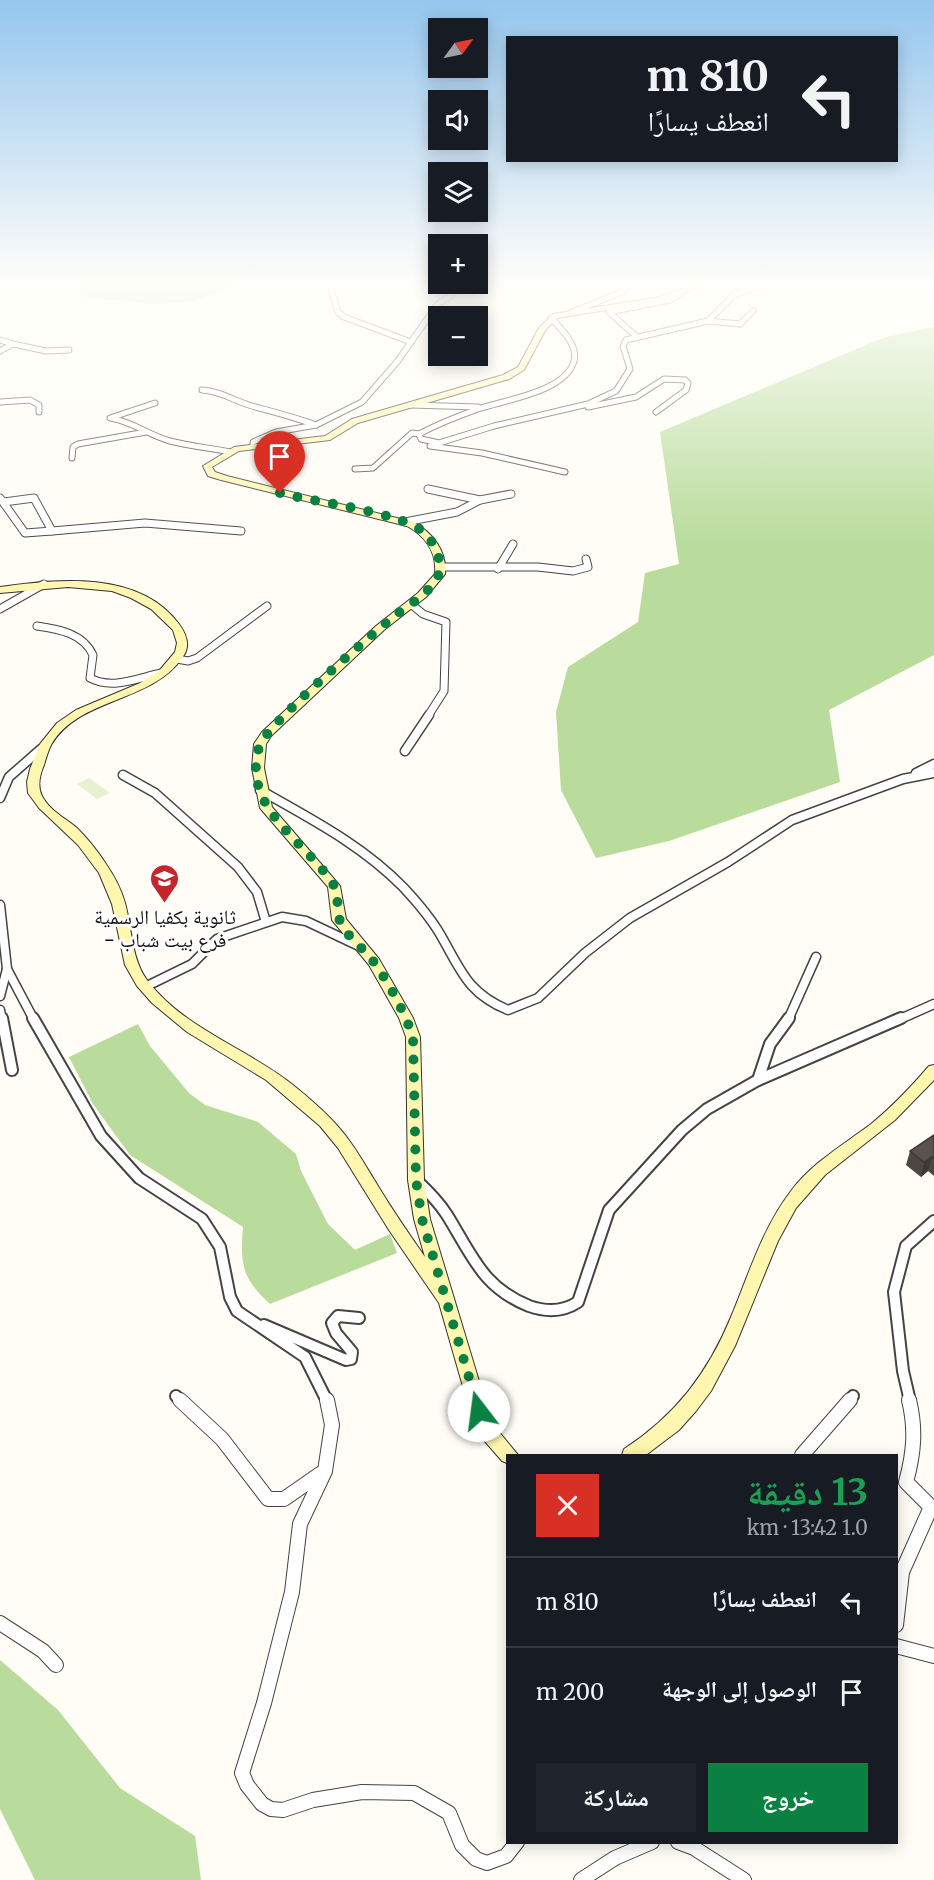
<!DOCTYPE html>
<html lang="ar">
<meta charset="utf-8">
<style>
:root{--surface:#171b24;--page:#20242c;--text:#f1f3f6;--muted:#9ea1a6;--line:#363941;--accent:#0b8043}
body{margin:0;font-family:Merriweather,"Noto Naskh Arabic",serif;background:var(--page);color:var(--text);direction:rtl;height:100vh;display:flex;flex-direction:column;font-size:22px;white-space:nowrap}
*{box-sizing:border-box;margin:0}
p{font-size:20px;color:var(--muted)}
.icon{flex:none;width:33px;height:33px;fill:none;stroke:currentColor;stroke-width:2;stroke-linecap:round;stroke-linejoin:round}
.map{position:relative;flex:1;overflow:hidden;direction:ltr}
.drawer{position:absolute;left:506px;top:1454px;width:392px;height:390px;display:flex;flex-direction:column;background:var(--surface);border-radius:0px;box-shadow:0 3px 15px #0003;direction:rtl}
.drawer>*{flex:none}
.top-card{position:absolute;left:506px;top:36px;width:392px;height:126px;border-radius:0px;box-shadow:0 3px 15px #0003;direction:rtl;background:#171b24;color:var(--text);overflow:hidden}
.needle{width:39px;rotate:57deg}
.buttons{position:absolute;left:428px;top:18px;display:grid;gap:12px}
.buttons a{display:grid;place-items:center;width:60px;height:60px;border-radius:0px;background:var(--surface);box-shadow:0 3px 15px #0003;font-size:30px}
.pin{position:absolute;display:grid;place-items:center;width:51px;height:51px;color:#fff;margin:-62px -26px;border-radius:50% 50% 50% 0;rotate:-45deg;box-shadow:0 0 6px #0007}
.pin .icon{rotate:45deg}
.me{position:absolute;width:66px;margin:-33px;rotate:345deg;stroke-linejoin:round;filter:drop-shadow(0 0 4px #0008)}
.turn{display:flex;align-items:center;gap:21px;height:126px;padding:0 30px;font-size:27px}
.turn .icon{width:78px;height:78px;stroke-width:2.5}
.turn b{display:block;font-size:42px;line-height:51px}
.round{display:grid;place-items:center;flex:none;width:63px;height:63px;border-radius:0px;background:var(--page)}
.headline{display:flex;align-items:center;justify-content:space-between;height:102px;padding:0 30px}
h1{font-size:36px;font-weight:700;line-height:45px;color:#1e9e55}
.cta{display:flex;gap:12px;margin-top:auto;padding:12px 30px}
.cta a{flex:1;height:69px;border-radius:0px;background:var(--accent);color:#fff;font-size:24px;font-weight:700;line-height:69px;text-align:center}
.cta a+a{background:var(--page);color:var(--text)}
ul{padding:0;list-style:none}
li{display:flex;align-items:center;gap:18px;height:90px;padding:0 30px;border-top:2px solid var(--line)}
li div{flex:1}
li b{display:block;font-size:22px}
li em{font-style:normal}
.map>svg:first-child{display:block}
.forest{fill:#b9dc9c}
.pitch{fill:#e6f2cf}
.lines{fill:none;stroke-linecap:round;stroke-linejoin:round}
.street-far4-casing{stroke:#444;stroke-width:7}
.street-far3-casing{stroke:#444;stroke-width:9}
.street-far2-casing{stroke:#444;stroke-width:11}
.street-far1-casing{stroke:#444;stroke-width:14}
.street-casing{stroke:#444;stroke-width:16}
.secondary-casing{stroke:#333;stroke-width:2}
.street-far4{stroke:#fff;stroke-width:5}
.street-far3{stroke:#fff;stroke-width:7}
.street-far2{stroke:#fff;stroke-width:8}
.street-far1{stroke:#fff;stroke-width:10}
.street{stroke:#fff;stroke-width:14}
.secondary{fill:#fff6b0;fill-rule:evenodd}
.wall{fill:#4d4742}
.shaded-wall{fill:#3f3936}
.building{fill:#5a524d;stroke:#3f3936;stroke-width:1.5}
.route{stroke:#0b8043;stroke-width:10;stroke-dasharray:0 18}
.labels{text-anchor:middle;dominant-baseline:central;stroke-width:6;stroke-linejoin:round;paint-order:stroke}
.poi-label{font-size:20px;fill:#111;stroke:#fff}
</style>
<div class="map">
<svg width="934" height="1880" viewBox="0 0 934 1880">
<rect width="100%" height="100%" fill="#fffdf5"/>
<g class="forest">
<path d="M73,282H245L195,301L154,304L83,297Z"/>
<path d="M934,327V655L829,710L840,782L669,841L596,858L561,790L556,712L568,667L638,622L645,573L679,564L660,432L885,337Z"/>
<path d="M138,1024L150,1046L189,1093L205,1105L258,1122L296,1154L301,1171L328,1224L355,1250L390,1234L397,1253L270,1304C242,1278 240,1265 243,1227L130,1155L93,1104L69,1057Z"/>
<path d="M0,1660L58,1710L120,1788L195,1836L201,1880H35L0,1809Z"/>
</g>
<path class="pitch" d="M89,778L110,793L97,799L77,784Z"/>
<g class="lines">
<defs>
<g id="street-far4">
<path d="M335,282L331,289L338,312L344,317L411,342"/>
<path d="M572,312L622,292L632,282"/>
<path d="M551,318C561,329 578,344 574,361C566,392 504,400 478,409C458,416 438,424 419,434L421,439L439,443L494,426L588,404L616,391L630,369L623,346L626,340L708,321L735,294L775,282"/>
<path d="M708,321L740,324L753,311"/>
<path d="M637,337L609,312L670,300L680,294"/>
<path d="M0,340L13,344L0,351"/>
<path d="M13,344L46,351L69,350"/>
<path d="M202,390C221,391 234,401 252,406C274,412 294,417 316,425"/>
<path d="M0,402L30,400L39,405V412"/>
<path d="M155,403L110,418C132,421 148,435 170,441C190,446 210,448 230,452"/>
<path d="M411,405L478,407"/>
<path d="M588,407L636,397L664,379L685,380L688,383L686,390L656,412"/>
<path d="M253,446V442L276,432L316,425L362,402L397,362L437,305L458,290L495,282"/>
<path d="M430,446L482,453L565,472"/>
<path d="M72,458L73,447L78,444L146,432"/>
<path d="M355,469L373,468L412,433L419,434"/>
</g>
<g id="street-far3">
<path d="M428,489L480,500"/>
<path d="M0,498L25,533L52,531L34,498L4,502"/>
<path d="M405,522L457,512L480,500L511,494"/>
<path d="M52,531L145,523L241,531"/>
<path d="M441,567H538L573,571L588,567L586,559"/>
<path d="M498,569L513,544"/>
<path d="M411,604L423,614L446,622L444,691L428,716"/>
<path d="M0,609L44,584"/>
<path d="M37,626C58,629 83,633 93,655L90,678C112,690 138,678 161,673"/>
<path d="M177,659L188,661L197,658L267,606"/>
</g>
<g id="street-far2">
<path d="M405,751L429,715"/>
<path d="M916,773L934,764"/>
<path d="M123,775L155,793L238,867L257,892L266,922"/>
<path d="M260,790C311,819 362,845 403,887C417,902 430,917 440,934C461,970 467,993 508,1010L538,998L585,953L630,918L728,862L792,820L903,779L934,773"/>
<path d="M0,798L9,777L41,749"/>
<path d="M0,905L7,969L34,1020"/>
<path d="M145,987L192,964L217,939L282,917L306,921L361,947"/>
<path d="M0,996L7,969"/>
<path d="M0,1010L2,1020"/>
<path d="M788,1020L816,957"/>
<path d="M898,1020L934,1004"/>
</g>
<g id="street-far1">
<path d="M2,1018L12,1070"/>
<path d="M33,1018L101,1136L139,1178L202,1219L220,1247L230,1297L237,1311L305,1357L327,1401"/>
<path d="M758,1080L770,1044L789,1018"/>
<path d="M416,1180C428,1191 438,1201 447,1215C472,1255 482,1287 529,1306C546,1312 563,1312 578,1302L609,1210L682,1130L707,1109L758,1080L901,1018"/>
<path d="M264,1325L346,1360L351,1359L352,1352L336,1333L332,1323L338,1316L359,1318"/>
<path d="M176,1396L181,1401"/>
<path d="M849,1401L853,1396"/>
<path d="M910,1401L903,1371L894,1292L906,1246L934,1221"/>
</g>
<g id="street">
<path d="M180,1400L222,1439L268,1499H284L320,1474"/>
<path d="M327,1400L332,1425L325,1471L300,1524L292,1592L264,1703L242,1773L247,1785L262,1804L271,1809L283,1810L313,1800L362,1792L414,1793L449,1813L462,1845L476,1859L487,1863L506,1856L517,1842"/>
<path d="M802,1455L850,1400"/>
<path d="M0,1623L43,1651L56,1665"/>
<path d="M896,1625L902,1572L931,1507L906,1482C914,1453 916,1429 909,1400"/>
<path d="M896,1646L934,1656"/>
<path d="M678,1842L694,1848L744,1880"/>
<path d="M581,1880L615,1858L652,1842"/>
</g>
<g id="secondary">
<path d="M705,282H716L655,302L558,318L546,329L524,370L509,379L358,423L330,440L239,451L212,467L215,472L227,476L413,522C433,533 447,551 445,574L426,597L384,630L271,736L266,744L264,768L272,807L340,886L346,919L379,959L413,1018L420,1037L424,1180L430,1219L488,1411L495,1427L518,1455H507V1463L502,1461L482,1438L470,1411L439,1303L389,1230L338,1148L320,1126L266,1080L187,1032L152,1003L137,986L125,965L112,904L99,873L78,845L39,808L28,793L27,782L30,769L40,744L57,723L76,710L140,683L159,671L175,652L177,643L173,630L151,609L131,598L112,591L68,587L0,593V587C58,579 139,570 179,624C187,635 191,647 182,658C151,703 79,697 51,745C48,751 46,758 44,765C40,774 37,786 42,796C49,810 65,818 77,828C87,838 96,849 104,861C113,874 121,888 125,903C132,928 131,958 147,980C184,1029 247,1048 293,1085C309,1098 327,1113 340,1129C355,1146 366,1167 378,1186C393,1211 409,1234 425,1257L414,1219L408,1180L406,1037L399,1018L369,965L332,920L328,887L260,808L252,768L254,744L262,732L376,626L418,593L435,574C437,552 425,536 407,526L221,480L208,476L203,466L234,447L325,436L352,419L503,375L518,367L539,328L553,314L654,298Z"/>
<path d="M934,1065V1080L895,1120L825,1175L796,1208L778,1241L735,1346L711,1391L696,1411L679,1430L646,1455H622L624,1449C675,1416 708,1373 731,1317C749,1274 762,1229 791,1191C812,1163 843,1145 871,1124C892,1107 911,1087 929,1066Z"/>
</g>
</defs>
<use href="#street-far4" class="street-far4-casing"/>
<use href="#street-far3" class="street-far3-casing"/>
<use href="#street-far2" class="street-far2-casing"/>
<use href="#street-far1" class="street-far1-casing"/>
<use href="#street" class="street-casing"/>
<use href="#secondary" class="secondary-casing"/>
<use href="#street-far4" class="street-far4"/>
<use href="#street-far3" class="street-far3"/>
<use href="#street-far2" class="street-far2"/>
<use href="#street-far1" class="street-far1"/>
<use href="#street" class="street"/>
<use href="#secondary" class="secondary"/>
</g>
<path class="wall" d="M934,1135V1176L928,1171L921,1177L906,1165L910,1151Z"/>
<path class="shaded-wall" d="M932,1157L928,1171L921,1177L924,1162Z"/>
<path class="building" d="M934,1135V1159L932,1157L924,1162L910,1151Z"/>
<linearGradient id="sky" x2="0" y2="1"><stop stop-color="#95c6ee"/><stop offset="0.52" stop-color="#fffefa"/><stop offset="1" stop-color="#fffefa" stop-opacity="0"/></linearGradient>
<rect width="934" height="545" fill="url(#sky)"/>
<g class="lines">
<path class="route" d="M280,493C313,502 399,512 422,531C433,539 438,554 441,567C436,591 409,604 392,618C369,637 265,726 259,747C241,809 305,840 333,884C341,897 334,914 343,927C351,940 364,949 373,961C389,983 404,1011 413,1037L416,1180L422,1219L479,1411"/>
</g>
<defs>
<symbol id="school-pin" viewBox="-11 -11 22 30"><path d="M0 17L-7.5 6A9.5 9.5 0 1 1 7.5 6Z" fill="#c4262e" stroke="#fff"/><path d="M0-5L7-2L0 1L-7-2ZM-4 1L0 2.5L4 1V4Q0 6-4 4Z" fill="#fff"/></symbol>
</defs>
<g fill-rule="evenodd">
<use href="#school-pin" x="148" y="862" width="33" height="45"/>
</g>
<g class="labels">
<g class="poi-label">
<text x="165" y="916">ثانوية بكفيا الرسمية<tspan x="165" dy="23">- فرع بيت شباب</tspan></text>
</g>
</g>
</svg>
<div class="buttons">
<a><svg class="needle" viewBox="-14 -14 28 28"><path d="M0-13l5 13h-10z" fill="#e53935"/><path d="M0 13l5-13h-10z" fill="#9ea1a6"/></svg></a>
<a><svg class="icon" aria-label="sound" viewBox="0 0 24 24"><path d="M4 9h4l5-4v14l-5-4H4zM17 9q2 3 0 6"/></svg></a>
<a><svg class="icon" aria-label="layers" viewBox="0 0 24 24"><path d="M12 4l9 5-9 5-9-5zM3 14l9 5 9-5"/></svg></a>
<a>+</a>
<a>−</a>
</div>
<div class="pin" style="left:280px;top:493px;background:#d93025"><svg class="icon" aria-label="arrive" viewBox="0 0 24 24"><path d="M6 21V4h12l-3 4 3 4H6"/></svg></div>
<svg class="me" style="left:479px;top:1411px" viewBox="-20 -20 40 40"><circle r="19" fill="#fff"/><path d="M0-13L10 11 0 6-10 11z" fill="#0b8043"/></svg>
<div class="top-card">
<div class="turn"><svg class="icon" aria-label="left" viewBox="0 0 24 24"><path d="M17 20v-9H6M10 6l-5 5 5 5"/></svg><div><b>810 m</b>انعطف يسارًا</div></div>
</div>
<section class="drawer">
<div class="headline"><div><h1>13 دقيقة</h1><p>1.0 km · 13:42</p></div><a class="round" style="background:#d93025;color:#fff"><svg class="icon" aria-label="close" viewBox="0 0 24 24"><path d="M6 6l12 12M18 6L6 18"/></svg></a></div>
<ul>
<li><svg class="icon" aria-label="left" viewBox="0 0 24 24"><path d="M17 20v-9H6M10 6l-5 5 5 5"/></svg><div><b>انعطف يسارًا</b></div><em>810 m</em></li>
<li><svg class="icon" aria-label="arrive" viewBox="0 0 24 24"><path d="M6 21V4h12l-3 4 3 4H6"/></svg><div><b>الوصول إلى الوجهة</b></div><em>200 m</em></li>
</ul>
<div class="cta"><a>خروج</a><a>مشاركة</a></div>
</section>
</div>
